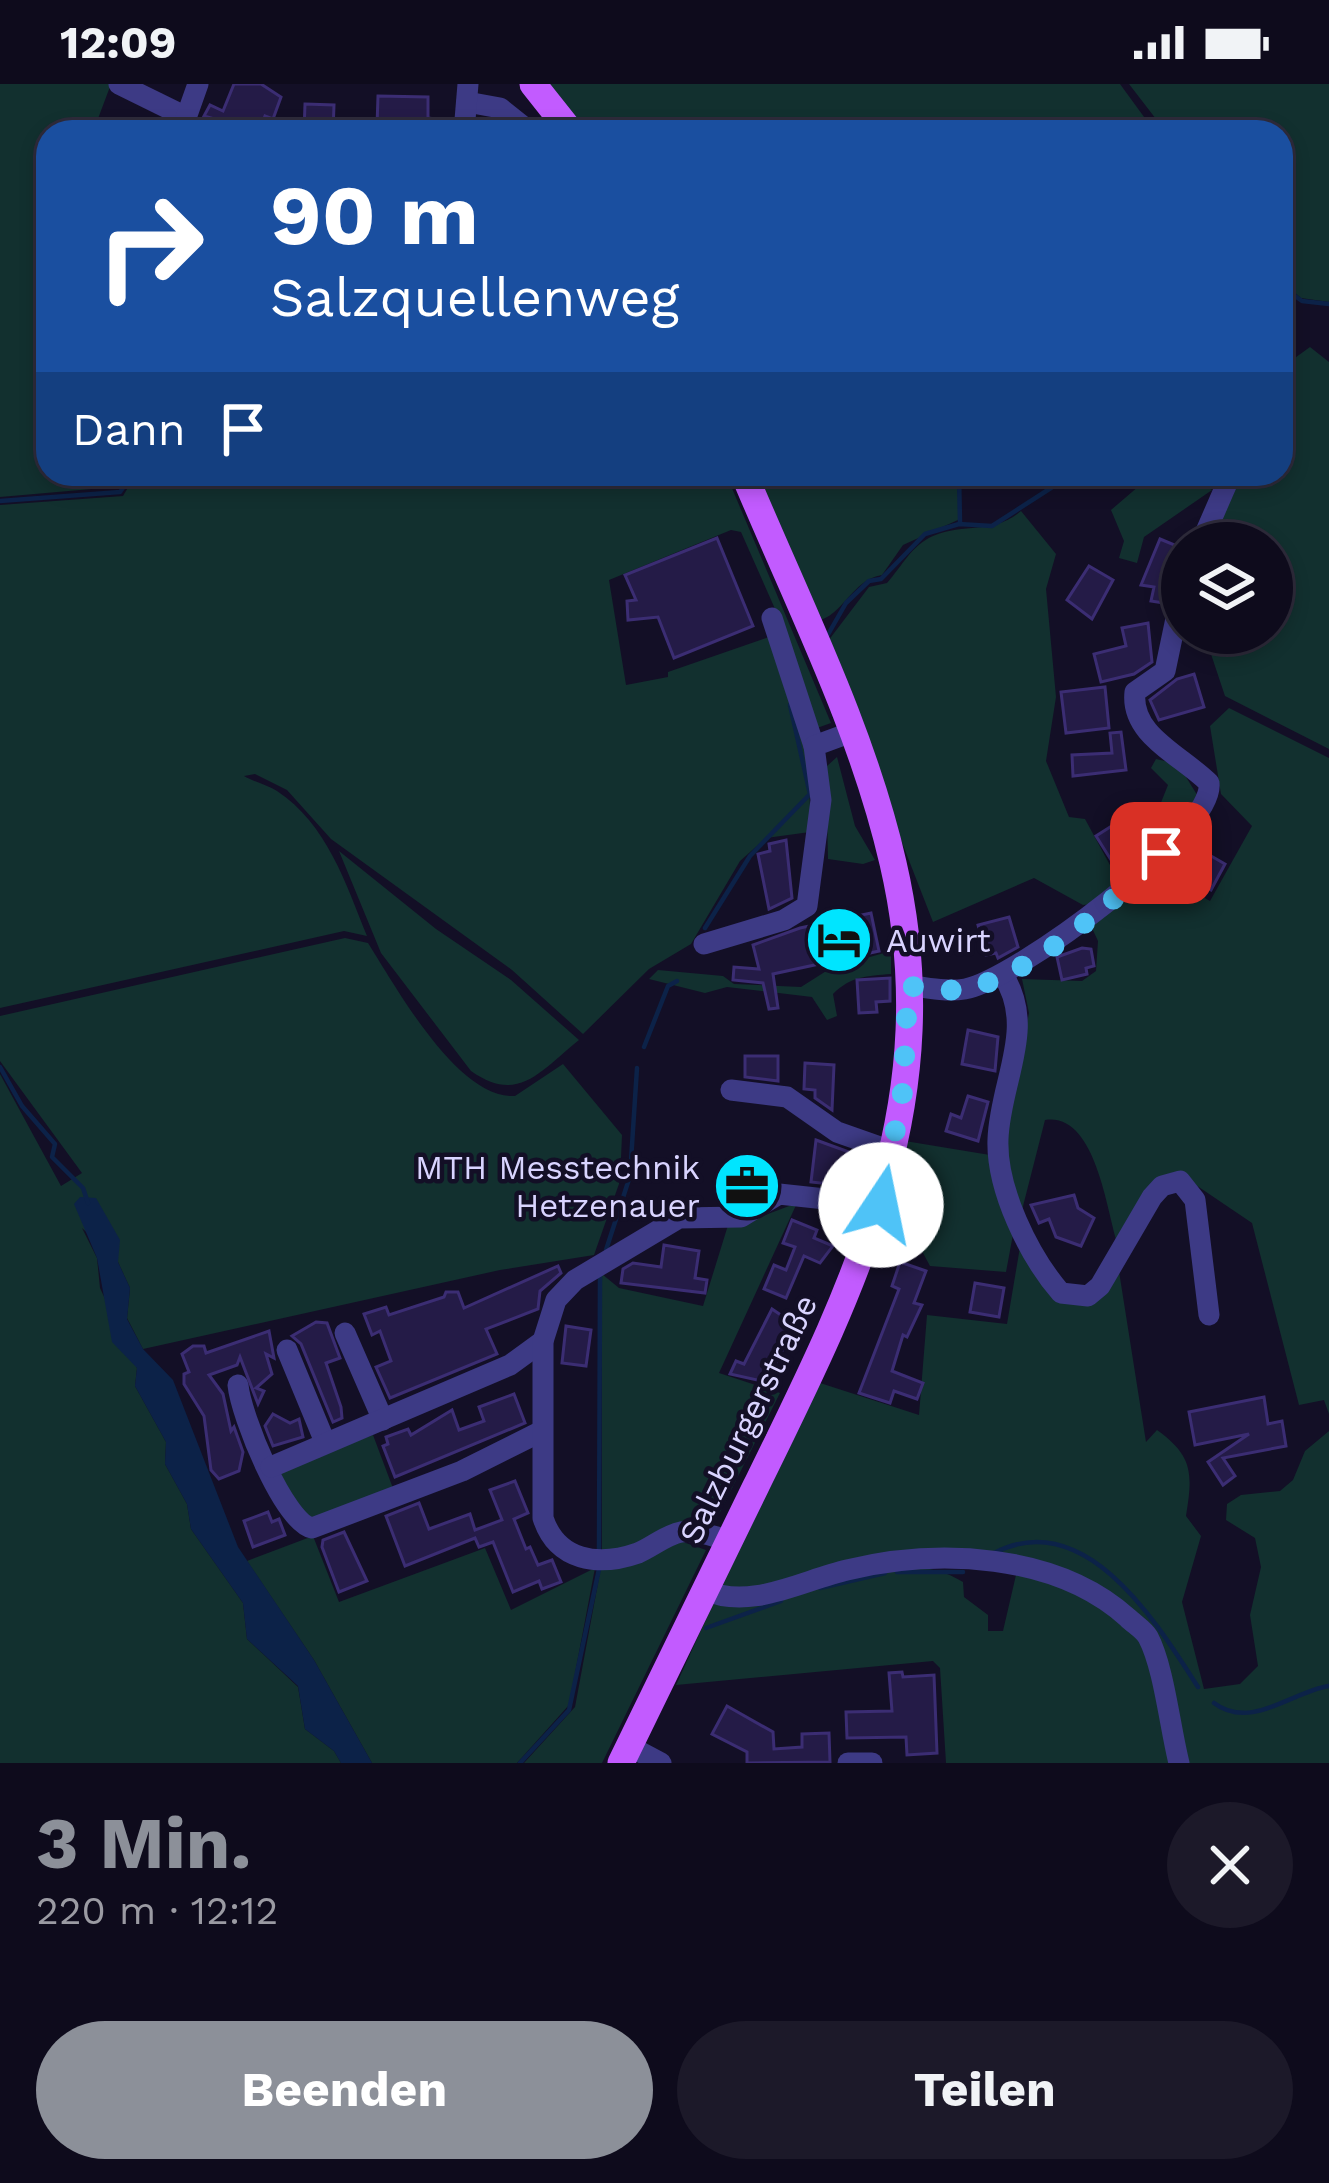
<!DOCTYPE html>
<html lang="de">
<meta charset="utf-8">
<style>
:root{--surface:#0e0b1c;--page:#1c1929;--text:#f1f3f6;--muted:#9b9ba3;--line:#2e2b3b;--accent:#8c9099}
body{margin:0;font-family:"Work Sans",sans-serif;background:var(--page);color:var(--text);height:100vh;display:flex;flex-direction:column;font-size:45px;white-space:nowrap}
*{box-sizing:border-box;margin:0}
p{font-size:39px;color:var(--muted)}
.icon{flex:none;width:66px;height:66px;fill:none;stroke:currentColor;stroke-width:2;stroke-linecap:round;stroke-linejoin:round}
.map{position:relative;height:1679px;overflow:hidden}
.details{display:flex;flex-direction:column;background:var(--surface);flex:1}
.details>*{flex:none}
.banner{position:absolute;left:36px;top:36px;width:1257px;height:366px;border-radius:36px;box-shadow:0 6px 18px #0003,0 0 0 3px var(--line);background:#1a4fa0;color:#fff;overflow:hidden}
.controls{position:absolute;left:1161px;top:438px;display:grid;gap:24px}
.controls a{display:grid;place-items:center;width:132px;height:132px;border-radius:50%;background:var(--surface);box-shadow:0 6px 18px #0003,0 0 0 3px var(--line);font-size:60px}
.pin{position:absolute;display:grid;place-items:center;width:102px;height:102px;color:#fff;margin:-51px;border-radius:24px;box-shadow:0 6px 18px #0006}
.me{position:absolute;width:132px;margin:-66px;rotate:11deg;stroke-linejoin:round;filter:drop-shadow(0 0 9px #0008)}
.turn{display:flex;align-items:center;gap:42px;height:252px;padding:0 36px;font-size:54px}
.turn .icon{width:156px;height:156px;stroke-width:2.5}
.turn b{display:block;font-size:84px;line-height:102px}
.then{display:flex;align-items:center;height:114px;padding:0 36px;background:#0003;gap:24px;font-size:45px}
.round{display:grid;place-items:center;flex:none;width:126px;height:126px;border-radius:63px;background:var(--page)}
.headline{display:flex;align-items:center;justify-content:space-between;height:204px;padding:0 36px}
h1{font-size:72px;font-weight:700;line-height:90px;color:var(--accent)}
.primary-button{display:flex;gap:24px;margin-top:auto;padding:24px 36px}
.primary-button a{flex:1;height:138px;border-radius:72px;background:var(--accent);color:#fff;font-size:48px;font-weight:700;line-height:138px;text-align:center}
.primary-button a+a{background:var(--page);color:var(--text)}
.status{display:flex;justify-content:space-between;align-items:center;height:84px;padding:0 60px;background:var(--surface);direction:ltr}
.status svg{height:33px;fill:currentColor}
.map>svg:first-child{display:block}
.green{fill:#12302f}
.water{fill:#0c2248}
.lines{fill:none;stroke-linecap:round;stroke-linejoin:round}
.stream{stroke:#0c2248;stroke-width:4.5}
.building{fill:#241b47;stroke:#3b2d73;stroke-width:3}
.minor{stroke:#3d3a85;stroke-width:21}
.major{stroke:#c25bff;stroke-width:27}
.route{stroke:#4fc3f7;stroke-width:21;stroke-dasharray:0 37.8}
.labels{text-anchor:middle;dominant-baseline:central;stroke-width:9;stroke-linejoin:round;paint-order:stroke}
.poi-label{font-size:33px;fill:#d9d4ff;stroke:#130f26;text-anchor:start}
.street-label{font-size:33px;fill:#d9d4ff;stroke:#130f26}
</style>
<div class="status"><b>12:09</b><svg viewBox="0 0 49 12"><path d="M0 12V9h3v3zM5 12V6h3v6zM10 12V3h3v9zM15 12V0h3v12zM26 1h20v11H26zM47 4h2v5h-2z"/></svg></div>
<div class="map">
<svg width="1329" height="1679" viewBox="0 0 1329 1679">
<rect width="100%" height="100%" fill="#130f26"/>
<g class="green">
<path d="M0,0H111L93,48H48V390H130L126,402L0,413Z"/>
<path d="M545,0H1120L1155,48H582Z"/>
<path d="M1129,0H1329V218L1301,214L1281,197V48H1166Z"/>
<path d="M1310,263L1329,278V665L1225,612L1204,549H1272V459H1207L1233,390H1281V284Z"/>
<path d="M136,390H726L831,639L817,644L787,552L741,448L731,446L609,496L626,601L668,593V588L769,553C799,609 812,685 810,748L766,754L740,777L691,860L649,885L583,950L512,886L331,755L287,706L255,690L244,692C252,697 267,701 277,707C327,740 346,800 367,852L344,847L0,924V421L123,412Z"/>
<path d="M755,390H956L960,435L903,461L882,491C851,496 843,533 816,537Z"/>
<path d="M1153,390H1185L1212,406L1144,453L1137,479L1119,474L1124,457L1111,426Z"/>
<path d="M1021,427L1056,470L1046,505L1056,613L1046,677L1069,733L1085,735L1111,783L1138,775L1146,760L1137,734L1158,726L1168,701L1151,684L1156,675L1178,680L1199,714L1170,744L1162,790L1210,817L1252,742L1221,710L1210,642L1229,624L1329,674V1330L1324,1316L1299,1321L1252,1139L1184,1093L1117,1158C1106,1123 1095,1028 1045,1036L1021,1130L1003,1058L1029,929L1022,895L1082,897L1096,887L1098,857L1091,842L1118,817L1083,821L1034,794L933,838L825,561L869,503L887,499C902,482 912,461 933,452C966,438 993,451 1021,427Z"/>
<path d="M837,673L855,742L875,776L863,780L828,775L826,683Z"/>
<path d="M339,767L436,845L511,896L579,956C541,986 519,1021 471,987L381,869Z"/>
<path d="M345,854L368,859C396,903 458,1016 515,1012L563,980L622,1051L620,1097L594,1171L500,1186L143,1265L127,1234L130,1204L118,1178L82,1144L97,1174L100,1204L137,1284L135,1302L166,1358L165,1380L187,1420L191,1445L243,1519L247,1555L298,1603L305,1645L334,1667L341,1679H0V990L61,1102L82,1089L0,977V932Z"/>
<path d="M891,867V890C867,892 851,892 833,910L837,932L827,936L812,913L727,903L705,909L649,895L658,886L723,892L734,900L801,903L831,884Z"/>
<path d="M905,1057L996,1072L1014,1145L1006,1188L930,1182L894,1115Z"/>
<path d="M797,1119L719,1289L780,1309L713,1442L602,1469V1190L619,1204L703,1222L729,1138L749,1137Z"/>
<path d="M1021,1157L1070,1220L1118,1181L1146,1358L1157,1346C1193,1372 1193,1389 1186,1432L1201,1452L1182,1518L1204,1605L1240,1600L1258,1582L1250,1531L1261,1483L1255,1454L1226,1436L1227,1420L1241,1411L1280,1407L1293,1396L1305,1367L1329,1347V1679H946L940,1584L933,1577L676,1601L713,1520C791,1537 887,1450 963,1498L964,1513L988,1531V1547H1003L1016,1491L972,1471L778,1503L717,1504L817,1298L919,1331L927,1231L1007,1240Z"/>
<path d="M373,1351L394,1407L313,1437L294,1430L279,1386Z"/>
<path d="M313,1452L339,1518L485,1464L511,1526L595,1484L569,1621L517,1679H372L314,1576L247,1477Z"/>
<path d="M680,1457L706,1466L602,1679H524L575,1623L601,1483Z"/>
</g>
<path class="water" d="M80,1113L96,1114L120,1156L118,1178L130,1204L127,1235L143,1265L173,1296L238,1463L314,1576L372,1679H341L334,1667L305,1645L298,1602L247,1555L243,1519L191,1445L187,1420L165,1380L166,1358L135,1302L137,1284L112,1258L97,1174L74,1120Z"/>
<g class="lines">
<g class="stream">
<path d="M1281,202L1302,217L1329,220"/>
<path d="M959,390L960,438"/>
<path d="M0,417L120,408L133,390"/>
<path d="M826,554L846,519L869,497L881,495L925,450L959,440L992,442L1054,402L1121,398L1143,390"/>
<path d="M705,844L750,772L810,710L790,621"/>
<path d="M644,963L668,902L677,897"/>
<path d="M0,983L22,1022L55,1060L52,1073L83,1104L88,1119"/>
<path d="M606,1166L630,1092L637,984"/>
<path d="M599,1467L600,1191"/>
<path d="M994,1469C1086,1421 1158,1541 1198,1603"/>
<path d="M897,1488H963"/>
<path d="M820,1504L885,1489"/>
<path d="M706,1544L781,1517"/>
<path d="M1214,1619C1251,1647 1293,1607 1329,1602"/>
<path d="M520,1679L569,1626L599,1485"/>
</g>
</g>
<g class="building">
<path d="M234,0H261L281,13L273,35L265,32L259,48L204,32L210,21L223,27Z"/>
<path d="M378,12L428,13V34L436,35V48L377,42Z"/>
<path d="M305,20L334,21L333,48H304Z"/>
<path d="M717,454L753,542L674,574L658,533L628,536L627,517L636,516L625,491Z"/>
<path d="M1160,455L1182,464L1164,519L1151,517L1154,503L1141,501Z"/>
<path d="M1089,482L1113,496L1092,535L1067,516Z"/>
<path d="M1148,539L1152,578L1134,590L1101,598L1094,570L1126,562L1122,544Z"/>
<path d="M1194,590L1204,623L1159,636L1150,616L1177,595Z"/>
<path d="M1105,603L1109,644L1066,649L1061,608Z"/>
<path d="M1121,648L1126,686L1073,692L1072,671L1112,669L1110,649Z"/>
<path d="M1129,731L1146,758L1113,779L1096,752Z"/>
<path d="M786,756L792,814L769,825L758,770L770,767L769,760Z"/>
<path d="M1192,761L1225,780L1211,806L1198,800L1194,806L1174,794Z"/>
<path d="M871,829L879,867L773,890L778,924L769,925L763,899L733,896L734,883L759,885L753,861L800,844Z"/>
<path d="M1009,833L1018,863L998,874L996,869L986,871L978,841Z"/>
<path d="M1082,864L1091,865L1094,882L1086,884L1087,890L1062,896L1057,873Z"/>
<path d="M890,894V917L876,918L877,928L859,929L857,896Z"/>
<path d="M968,946L998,953L995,987L962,980Z"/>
<path d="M745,972H778V997L745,993Z"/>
<path d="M805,979L834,981L832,1026L815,1014V1006L804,1005Z"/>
<path d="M968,1012L988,1018L978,1057L946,1047L951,1030L961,1034Z"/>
<path d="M816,1056L860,1072L857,1103L811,1098Z"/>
<path d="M1074,1111L1078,1124L1094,1134L1081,1162L1056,1153L1049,1135L1039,1139L1031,1121Z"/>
<path d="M792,1136L817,1146L814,1154L833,1162L820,1179L804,1172L786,1214L764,1205L774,1181L786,1186L795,1163L783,1159Z"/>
<path d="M664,1161L699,1167L695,1194L707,1196L705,1209L621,1199L623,1185L633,1179L661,1183Z"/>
<path d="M900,1178L926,1187L914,1219L922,1221L907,1253L903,1251L892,1287L923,1299L917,1315L894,1307L890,1319L859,1309L899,1205L892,1202Z"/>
<path d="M558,1182L561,1189L540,1207L538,1225L486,1245L497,1270L390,1314L376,1283L391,1277L380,1247L372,1251L364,1230L386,1223L389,1231L444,1213L446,1208H458L464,1224Z"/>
<path d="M975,1199L1004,1204L999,1233L970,1228Z"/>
<path d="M772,1225L803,1246L795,1261L787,1257L766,1298L730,1290L736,1277L744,1280Z"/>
<path d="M316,1238L327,1239L340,1274L326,1279L341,1323L342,1334L333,1338L301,1260L292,1252Z"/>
<path d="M566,1242L591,1246L586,1282L562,1279Z"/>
<path d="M269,1247L274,1274L266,1270L272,1290L256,1304L264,1307L258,1320L240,1273L237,1281L209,1291L223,1310L231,1347L234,1343L243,1368L239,1387L219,1395L211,1386L204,1332L184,1300V1290L189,1288L182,1270L193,1262H204L206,1269Z"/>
<path d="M514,1310L525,1339L395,1393L383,1362L388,1360L386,1353L408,1345L411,1351L452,1326L459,1346L484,1337L479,1323Z"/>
<path d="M1264,1313L1268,1340L1282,1337L1286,1362L1223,1374L1235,1392L1223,1401L1208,1378L1249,1350L1195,1361L1189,1328Z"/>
<path d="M273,1330L290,1339L299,1335L303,1353L273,1362L265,1342Z"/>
<path d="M515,1397L528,1429L514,1435L526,1465L530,1463L538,1481L552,1476L561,1498L542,1505L539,1497L513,1508L493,1458L479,1463L475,1454L405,1482L386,1432L419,1419L429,1445L470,1430L475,1446L502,1436L490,1406Z"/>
<path d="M268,1428L272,1438L279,1435L285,1451L253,1463L244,1437Z"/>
<path d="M344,1448L367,1497L339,1508L322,1463L323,1456Z"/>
<path d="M902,1588L903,1593L934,1591L937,1669L907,1671L906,1653L847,1654L846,1628L892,1627L889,1589Z"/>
<path d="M727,1622L773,1648L774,1665L802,1663V1650L829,1649L830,1678L747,1679V1668L712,1650Z"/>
</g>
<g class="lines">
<g class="minor">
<path d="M119,0L186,33"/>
<path d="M467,18L500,24L530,48"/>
<path d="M181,48L198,0"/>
<path d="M464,48L468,0"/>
<path d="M1201,459L1231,390"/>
<path d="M772,534L814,662"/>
<path d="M704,860L784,836L807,822L821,716L814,662L852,648"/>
<path d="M1003,891C1037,944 1000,997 998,1055C996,1105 1029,1172 1061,1209L1088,1212L1100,1202L1152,1113L1162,1102L1180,1097L1195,1116L1209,1231"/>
<path d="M908,901C927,904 946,908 965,905C1015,896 1216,748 1209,699C1181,671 1130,651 1135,608L1165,587L1182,506"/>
<path d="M731,1006L787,1013L837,1048L891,1067"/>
<path d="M345,1249L383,1336"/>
<path d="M287,1266L325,1358"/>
<path d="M238,1301C241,1332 284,1438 312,1444L462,1387L542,1347"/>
<path d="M271,1383L510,1281L543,1257"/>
<path d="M729,1457C714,1452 697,1446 681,1448C666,1451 652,1463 638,1469C598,1483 557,1477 543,1434V1257L556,1216L575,1196L679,1134L741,1133L779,1110L881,1121"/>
<path d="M705,1506C750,1527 803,1496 847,1486C938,1464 1056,1469 1128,1534C1134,1540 1144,1546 1148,1553C1164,1583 1170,1644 1179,1679"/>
<path d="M629,1662L661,1679"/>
<path d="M848,1679H872"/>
</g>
<g class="major">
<path d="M533,0L571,48"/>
<path d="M621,1679C666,1587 711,1494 756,1402C857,1197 948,1016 893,779C862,644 797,517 744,390"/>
</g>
</g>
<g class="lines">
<path class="route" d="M881,1121L903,1006L908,902C926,904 946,908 964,905C1027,895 1118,815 1161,769"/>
</g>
<defs>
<symbol id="hotel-disc" viewBox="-11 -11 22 22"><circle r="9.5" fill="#00e5ff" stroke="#130f26"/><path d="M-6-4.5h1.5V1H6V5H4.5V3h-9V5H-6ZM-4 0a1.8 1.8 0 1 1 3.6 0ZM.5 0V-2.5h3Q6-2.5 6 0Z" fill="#111"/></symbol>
<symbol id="office-disc" viewBox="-11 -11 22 22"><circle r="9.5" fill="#00e5ff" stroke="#130f26"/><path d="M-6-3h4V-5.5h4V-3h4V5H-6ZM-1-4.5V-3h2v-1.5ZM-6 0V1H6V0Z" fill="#111"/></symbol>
</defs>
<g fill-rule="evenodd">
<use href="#hotel-disc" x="801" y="818" width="76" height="76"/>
<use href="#office-disc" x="709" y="1064" width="76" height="76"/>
</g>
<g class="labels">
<g class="poi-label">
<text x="886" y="856">Auwirt</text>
<text x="700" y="1083" text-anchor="end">MTH Messtechnik<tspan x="700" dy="38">Hetzenauer</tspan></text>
</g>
<g class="street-label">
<text transform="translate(748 1335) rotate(-64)">Salzburgerstraße</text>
</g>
</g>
</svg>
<div class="controls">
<a><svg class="icon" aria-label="layers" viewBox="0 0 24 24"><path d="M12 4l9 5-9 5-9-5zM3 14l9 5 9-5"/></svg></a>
</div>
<div class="pin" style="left:1161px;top:769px;background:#d93025"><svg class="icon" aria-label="arrive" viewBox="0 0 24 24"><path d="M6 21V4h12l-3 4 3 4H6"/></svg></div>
<svg class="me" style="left:881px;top:1121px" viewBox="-20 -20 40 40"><circle r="19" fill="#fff"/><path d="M0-13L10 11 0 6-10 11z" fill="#4fc3f7"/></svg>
<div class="banner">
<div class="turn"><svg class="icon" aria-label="right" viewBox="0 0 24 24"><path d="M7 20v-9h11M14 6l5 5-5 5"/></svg><div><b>90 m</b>Salzquellenweg</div></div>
<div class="then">Dann<svg class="icon" aria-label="arrive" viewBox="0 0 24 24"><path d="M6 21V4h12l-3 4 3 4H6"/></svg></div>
</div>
</div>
<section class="details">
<div class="headline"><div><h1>3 Min.</h1><p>220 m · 12:12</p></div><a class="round"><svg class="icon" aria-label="close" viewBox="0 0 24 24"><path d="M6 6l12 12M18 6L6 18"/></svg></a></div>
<div class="primary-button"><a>Beenden</a><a>Teilen</a></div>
</section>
